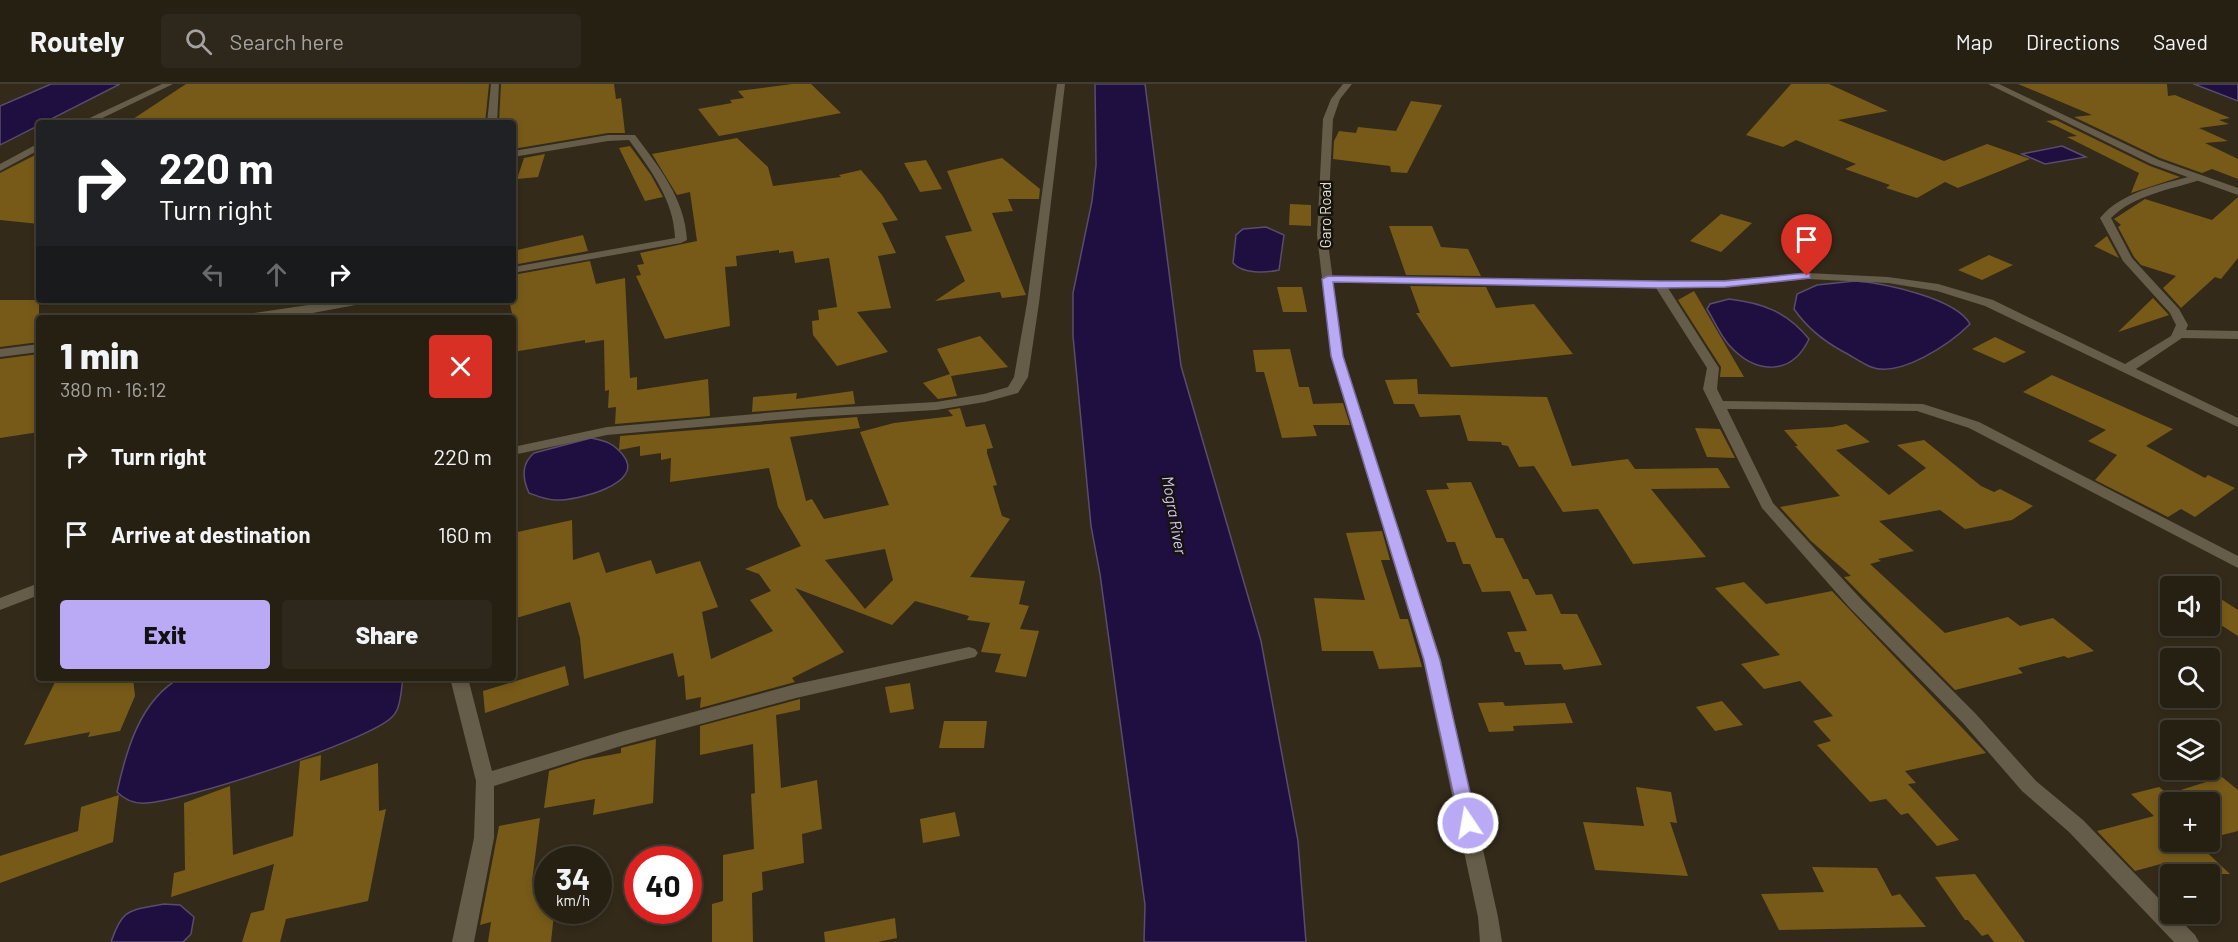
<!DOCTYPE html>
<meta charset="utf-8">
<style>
:root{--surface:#262013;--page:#2e281c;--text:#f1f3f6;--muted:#a4a3a0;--line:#423e33;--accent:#baaaf6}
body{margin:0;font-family:Barlow,sans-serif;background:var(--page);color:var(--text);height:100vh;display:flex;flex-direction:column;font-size:22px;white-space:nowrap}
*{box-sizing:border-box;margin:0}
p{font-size:20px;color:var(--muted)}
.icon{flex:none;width:33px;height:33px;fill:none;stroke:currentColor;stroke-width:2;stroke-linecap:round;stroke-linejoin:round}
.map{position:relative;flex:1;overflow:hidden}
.drawer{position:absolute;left:36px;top:231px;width:480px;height:366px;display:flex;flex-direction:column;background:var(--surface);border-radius:6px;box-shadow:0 3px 9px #0003,0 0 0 2px var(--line)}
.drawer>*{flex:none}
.top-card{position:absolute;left:36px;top:36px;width:480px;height:183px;border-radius:6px;box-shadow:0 3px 9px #0003,0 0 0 2px var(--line);background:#202124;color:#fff;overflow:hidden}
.buttons{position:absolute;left:2160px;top:492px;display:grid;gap:12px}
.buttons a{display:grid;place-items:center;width:60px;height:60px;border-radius:6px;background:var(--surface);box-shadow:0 3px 9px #0003,0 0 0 2px var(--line);font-size:30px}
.speed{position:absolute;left:534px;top:762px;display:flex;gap:12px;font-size:30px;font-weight:700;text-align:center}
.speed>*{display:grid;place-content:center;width:78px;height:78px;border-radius:50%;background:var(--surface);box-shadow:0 3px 9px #0003,0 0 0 2px var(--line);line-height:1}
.speed small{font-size:15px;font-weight:400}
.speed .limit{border:9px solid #d22;background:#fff;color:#111}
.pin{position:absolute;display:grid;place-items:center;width:51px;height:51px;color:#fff;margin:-62px -26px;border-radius:50% 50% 50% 0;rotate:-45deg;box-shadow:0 0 6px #0007}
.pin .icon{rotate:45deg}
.me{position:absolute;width:66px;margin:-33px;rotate:348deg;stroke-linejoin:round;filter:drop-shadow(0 0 4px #0008)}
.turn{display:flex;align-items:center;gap:21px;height:126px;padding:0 24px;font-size:27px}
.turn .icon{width:78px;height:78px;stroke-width:2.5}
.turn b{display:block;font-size:42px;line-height:51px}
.lanes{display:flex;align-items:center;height:57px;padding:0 24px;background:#0003;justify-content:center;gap:30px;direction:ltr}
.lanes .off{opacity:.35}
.round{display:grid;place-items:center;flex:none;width:63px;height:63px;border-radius:6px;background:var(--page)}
.summary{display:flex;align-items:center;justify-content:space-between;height:102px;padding:0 24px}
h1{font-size:36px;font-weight:800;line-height:45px}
.cta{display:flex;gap:12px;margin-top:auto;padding:12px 24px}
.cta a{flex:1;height:69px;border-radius:6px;background:var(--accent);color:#111;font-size:24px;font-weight:800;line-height:69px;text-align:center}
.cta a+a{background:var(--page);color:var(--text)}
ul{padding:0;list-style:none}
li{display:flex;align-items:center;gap:18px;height:78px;padding:0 24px}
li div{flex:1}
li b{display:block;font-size:22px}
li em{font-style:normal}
header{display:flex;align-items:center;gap:36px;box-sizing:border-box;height:84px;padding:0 30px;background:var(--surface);border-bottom:2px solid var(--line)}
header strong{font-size:28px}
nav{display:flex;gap:33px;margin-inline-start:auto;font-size:21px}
.search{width:420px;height:54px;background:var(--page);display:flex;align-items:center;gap:15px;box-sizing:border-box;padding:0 21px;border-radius:6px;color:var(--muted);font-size:22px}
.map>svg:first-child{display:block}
.water{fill:#1f0f40;stroke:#594c6c;stroke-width:1.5}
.building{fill:#775a18;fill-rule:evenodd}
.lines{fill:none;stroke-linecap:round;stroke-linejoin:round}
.minor{fill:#655c49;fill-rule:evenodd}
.tertiary{fill:#655c49;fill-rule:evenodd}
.route{fill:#baaaf6;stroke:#796ea0;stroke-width:1.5}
.labels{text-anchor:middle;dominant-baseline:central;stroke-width:5;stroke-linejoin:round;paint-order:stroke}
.street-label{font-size:15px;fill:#e1dcd1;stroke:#17130c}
.water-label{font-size:16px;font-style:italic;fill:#cec5f8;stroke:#17130c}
</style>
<header>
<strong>Routely</strong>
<div class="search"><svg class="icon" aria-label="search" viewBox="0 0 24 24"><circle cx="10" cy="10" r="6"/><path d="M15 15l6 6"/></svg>Search here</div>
<nav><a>Map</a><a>Directions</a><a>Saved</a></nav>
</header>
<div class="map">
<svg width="2238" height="858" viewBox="0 0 2238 858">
<rect width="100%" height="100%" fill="#332a19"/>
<g class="water">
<path d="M51,0H120L0,61V22Z"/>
<path d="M1095,0H1145L1181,282L1261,557L1298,757L1306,858H1144L1145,821L1100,490L1091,442L1073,252V209L1092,117L1096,81Z"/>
<path d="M2193,0H2238V17L2194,0Z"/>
<path d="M2062,62L2086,73L2045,80L2022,70Z"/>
<path d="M1266,143L1284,151L1279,186C1265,189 1243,190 1233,179L1236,151L1243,145Z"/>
<path d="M1855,197C1883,199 1956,214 1970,240C1950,260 1900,294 1871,283C1861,279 1852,272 1842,267C1822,256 1807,244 1794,225L1797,210L1817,201Z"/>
<path d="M1729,215C1763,219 1787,228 1809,255C1791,293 1755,290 1729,261C1720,251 1714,236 1707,225L1710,220Z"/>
<path d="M591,354C606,357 613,359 623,371C647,400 575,417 556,416C546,416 537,412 529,409C522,394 521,380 534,369Z"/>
<path d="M180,594H403C401,606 401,625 392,633C369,657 181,718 146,719C134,720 125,716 117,708C126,667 140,616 180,594Z"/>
<path d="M164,820L180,821L194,833L191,850L183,858H111C123,823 129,827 164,820Z"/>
</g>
<g class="building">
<path d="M186,0H489L485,39H127Z"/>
<path d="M501,0H614L616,15L621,14L625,49H608L513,65V39H499Z"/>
<path d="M792,0H811L841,29L719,52L698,25L732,19L730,16L744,14L738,7Z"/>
<path d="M1791,0H1829L1888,27L1838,36L1944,77L1987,60L2030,75L1958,104L1945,98L1917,114L1886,104L1890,101L1845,85L1856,80L1796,56L1783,63L1746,51Z"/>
<path d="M2018,0H2167L2168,12L2175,11L2230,34L2219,36L2229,40L2199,44L2228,57L2205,59L2238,75V95L2212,85L2202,89L2160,74L2074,33L2092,31Z"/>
<path d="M1411,17L1442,21L1407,89L1391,88L1390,82L1333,75L1334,57L1339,47L1356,49L1358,43L1396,47Z"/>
<path d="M2056,36L2150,82L2180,93L2131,109L2139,89L2067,53L2077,52L2046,37Z"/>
<path d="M737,54L768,83L773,102L841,93L839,91L861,86L882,111L898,136L882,139L896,169L878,172L891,224L857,228L888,268L837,282L813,251L812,237L819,236L818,226L837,223L829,174L795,179L793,167L779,169V166L736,172L737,182L725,183L730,242L665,255L636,192L641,191L637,181L644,180L640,169L697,157L690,108L677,111L652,70Z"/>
<path d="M630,62L651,91L663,113L645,117L619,64Z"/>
<path d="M39,69V140L0,136V89Z"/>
<path d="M545,70L538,93L517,95L524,74Z"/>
<path d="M1002,74L1040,105L1039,115H1008L1013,127L992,129L1026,211L1002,214L1000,208L935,217L965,197L945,152L972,147L947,87Z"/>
<path d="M926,76L942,105L920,108L904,79Z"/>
<path d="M2238,113V174L2221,195L2215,193L2181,224L2163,204L2176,192L2141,181L2134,173L2118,143L2121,141L2114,135L2145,115L2212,136Z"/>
<path d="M1290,120L1311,121V142L1289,141Z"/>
<path d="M1721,130L1752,139L1721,168L1690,157Z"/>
<path d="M1389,142H1432L1441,163L1468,165L1481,192L1406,191Z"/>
<path d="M583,151L588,167L513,181V167Z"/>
<path d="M2107,152L2119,174L2094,162Z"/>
<path d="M1989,171L2013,181L1982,196L1958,186Z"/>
<path d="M590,177L596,200L625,194L630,294L637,293V306L708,295L710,332L615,340L616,323L608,324L609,306L605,307L604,256L585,259V256L513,268V234L509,216H513V191Z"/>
<path d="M1410,202L1486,203L1496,224L1534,220L1573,270L1451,283L1416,229H1420Z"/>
<path d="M1277,203H1302L1307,228H1283Z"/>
<path d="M1694,207L1744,293H1720L1721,283L1678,216Z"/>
<path d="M2153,214L2169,231L2118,248Z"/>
<path d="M0,216H39V258L0,263Z"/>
<path d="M980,252L1008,283L951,292L957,312L938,315L923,299L950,290L937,265Z"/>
<path d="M1995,253L2026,268L2004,279L1972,265Z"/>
<path d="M1290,265L1299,303H1309L1313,320L1343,319L1350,341H1313L1317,352L1282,354L1264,288H1256L1253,266Z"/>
<path d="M39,270V348L0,354V275Z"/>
<path d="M2052,291L2173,345L2146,362L2205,394L2208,391L2235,404L2195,433L2181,425L2168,433L2095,396L2117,371L2088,357L2106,346L2023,308Z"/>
<path d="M1417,295L1418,310L1547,313L1572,382L1628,375L1635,385L1718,384L1730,404L1651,405L1706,473L1633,480L1598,425L1563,428L1534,382L1519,383L1508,362L1502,361L1501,358L1468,357L1460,331L1420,333L1414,320H1394L1385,296Z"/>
<path d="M853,307L855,320L752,328L753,313L797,309L796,315Z"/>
<path d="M960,324L966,343L985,340L993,364L987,365V369L997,401L993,402L1002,432L1010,435L970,493L1025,497L1019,520L1029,522L1020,545L1039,547L1026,593L995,588L1001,570L981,568L990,539L967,536L969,532L915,517L892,541L795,504L844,568L792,594L795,598L700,624L701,613L686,616L684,591L678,593L673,569L584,595L580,554L570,518L513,535V449L572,436L573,476L599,468L606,489L651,476L656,490L700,477L718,523L702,528L711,575L773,547L750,516L771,507L759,490L745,485L801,462L778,423L769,384L670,398L671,374L661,376V369L640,372V362L619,366L620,352L857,333L860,344L790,353L806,417L812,415L824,435L889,421L860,348L894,339L953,332L948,326ZM885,465L893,496L865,525L825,476Z"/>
<path d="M1846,340L1870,358L1836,366L1889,411L1926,384L1897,361L1924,356L1981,402L1994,408L2000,405L2033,422L2012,436L1965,445L1940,426L1879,437L1914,467L1878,475L1881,477L1870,480L1945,549L2008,533L2020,542L2053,534L2094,567L2068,574L2064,572L2018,584L2023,589L1955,606L1844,493L1851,492L1811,457L1780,423L1840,412L1795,362H1798L1784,346L1832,343Z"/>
<path d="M1695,344L1720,345L1735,374L1707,373Z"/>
<path d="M1471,398L1496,454H1503L1523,495H1528L1536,511L1552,510L1561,530H1577L1602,581L1564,586L1561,580L1525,581L1520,568H1515L1507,548L1527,547L1510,507L1482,508L1470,480H1463L1455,458H1447L1426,406L1449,405L1446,399Z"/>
<path d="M1382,447L1390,476H1381L1400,535H1408L1422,583L1379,585L1373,567H1322L1314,514L1365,516L1346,449Z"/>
<path d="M1744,498L1766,520L1832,507L1986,669L1905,687L1916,699L1908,700L1959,756L1937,762L1908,729L1901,731L1886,715L1870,718L1817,661L1831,657L1813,637L1833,632L1800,597L1764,605L1741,580L1780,571L1715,504Z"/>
<path d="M2210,508L2238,526V552L2210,534Z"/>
<path d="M565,582L569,601L485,629L483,607Z"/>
<path d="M57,594H133L135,612L120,647L88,653L90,648L24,661Z"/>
<path d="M910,599L914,625L890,629L885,603Z"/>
<path d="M800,615V626L776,631L781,704L817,696L822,745L802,750L804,779L762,788L763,806L752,809L753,858H712V820L723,817V771L754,765L751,710L755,709L753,660L700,671V642Z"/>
<path d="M1722,617L1743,641L1715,647L1696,623Z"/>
<path d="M1503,618L1505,622L1565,619L1573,639L1513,642L1514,647L1489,648L1478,619Z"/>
<path d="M944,637H987L984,664H939Z"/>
<path d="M656,655L653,719L593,731L595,715L544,724L549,687L583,676L621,669V664Z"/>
<path d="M321,671L320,697L378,679L379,727L386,725L368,817L286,835L280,858H242L251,829L264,826L274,780L171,813L174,789L185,786L184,719L230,702L233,771L293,752L300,677Z"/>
<path d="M2222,693L2238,706V747L2210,754V718H2170V758H2196L2230,790H2181L2168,778L2135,787L2097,747L2154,732L2131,710L2159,703L2168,710Z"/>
<path d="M1636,703L1671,708L1677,739L1670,738L1688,792L1595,786L1583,738L1644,742Z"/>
<path d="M119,711L113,758L0,799V772L78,747L81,723Z"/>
<path d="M955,728L960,752L923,759L920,735Z"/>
<path d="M540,734L532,798L548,794V831L554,830L551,858H488L491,838L480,841L499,742Z"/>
<path d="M1812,783L1877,784L1892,812L1900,810L1926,843L1779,846L1761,810L1824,808Z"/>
<path d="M1975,790L2025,858H1994L1988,850L1982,852L1968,836H1965L1935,793Z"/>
<path d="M895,834L897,854L878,858H825L824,848Z"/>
</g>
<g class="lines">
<g class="minor">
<path d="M491,0H499L497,39H487Z"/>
<path d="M1057,0H1065L1039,219L1028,293L1018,309L985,318L936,326L811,333L607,351L513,371V363L607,343L811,325L936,318L984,310L1008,303L1014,293L1027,219Z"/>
<path d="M608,51H635C659,83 685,115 687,156L681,159L513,189V183L675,154C674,116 650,85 629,56L608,57L513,73V67Z"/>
<path d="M2196,91L2200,92V96C2169,106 2134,111 2111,134L2132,174L2179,225L2188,241L2186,246L2238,247V255L2182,254L2136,285L2238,334V343L1985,222L1937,207L1888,199L1807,195L1724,204H1668L1719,284L1717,305L1723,317L1923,320L1979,338L2238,472V484L1969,344L1917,327L1727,325L1773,419L1861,515L1975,629L2036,697L2083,736L2170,826V830H2174L2195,851L2199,858H2174L2069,748L2022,707L1963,639L1849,523L1762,424L1703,305L1707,284L1656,204L1328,198L1322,195L1328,192L1660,197L1724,196L1807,189L1888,193L1938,200L1993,216L2125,280L2171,252L2176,241L2170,229L2123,177L2100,134C2122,107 2163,100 2196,91Z"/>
<path d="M342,216H367L361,220L291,233L241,234L247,230Z"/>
<path d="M39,260V268L0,273V265Z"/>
<path d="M39,499V511L0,526V514Z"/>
<path d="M969,563L975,565L978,569L975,573L796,614L624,661L494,702V754L474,858H452L474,754L476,697L450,594H468L492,687L624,647L796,600Z"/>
</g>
<g class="tertiary">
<path d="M162,0H173L92,39H79Z"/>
<path d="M1343,0H1352L1340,15L1333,35L1327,151L1343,272L1441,576L1498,833L1502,858H1480L1478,833L1423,576L1331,272L1317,151L1323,35L1331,15Z"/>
<path d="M1988,0H1999L2159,76L2238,104V111L2151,80Z"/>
<path d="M39,59V66L0,87V80Z"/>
</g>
</g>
<path class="route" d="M1807,189L1810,190V194L1725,203L1660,204L1333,198L1343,272L1440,576L1477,739L1474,744L1468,747L1461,744L1424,576L1331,272L1322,195L1328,192L1660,197H1725Z"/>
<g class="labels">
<g class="street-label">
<text transform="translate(1325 131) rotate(-90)">Garo Road</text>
</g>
<g class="water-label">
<text transform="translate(1175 431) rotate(80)">Mogra River</text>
</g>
</g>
</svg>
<div class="buttons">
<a><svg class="icon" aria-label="sound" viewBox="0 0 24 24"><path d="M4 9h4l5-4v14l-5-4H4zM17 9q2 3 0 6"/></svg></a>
<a><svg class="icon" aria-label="search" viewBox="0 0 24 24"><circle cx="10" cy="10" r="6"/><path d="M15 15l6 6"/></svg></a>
<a><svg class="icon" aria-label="layers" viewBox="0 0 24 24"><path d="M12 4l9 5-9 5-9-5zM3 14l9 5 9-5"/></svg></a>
<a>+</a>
<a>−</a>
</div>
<div class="speed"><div>34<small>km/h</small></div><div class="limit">40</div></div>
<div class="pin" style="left:1807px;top:192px;background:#d93025"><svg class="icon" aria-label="arrive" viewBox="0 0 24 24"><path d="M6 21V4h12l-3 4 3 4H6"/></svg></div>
<svg class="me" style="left:1468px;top:739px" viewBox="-20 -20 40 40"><circle r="17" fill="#baaaf6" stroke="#fff" stroke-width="3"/><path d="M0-11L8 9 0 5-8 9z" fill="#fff"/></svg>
<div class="top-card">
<div class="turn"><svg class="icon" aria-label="right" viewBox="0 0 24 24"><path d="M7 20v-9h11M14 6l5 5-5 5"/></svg><div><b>220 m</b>Turn right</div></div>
<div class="lanes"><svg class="icon off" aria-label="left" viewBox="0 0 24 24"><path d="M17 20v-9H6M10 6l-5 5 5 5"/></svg><svg class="icon off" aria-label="ahead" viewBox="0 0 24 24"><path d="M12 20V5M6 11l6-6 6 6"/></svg><svg class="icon" aria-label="right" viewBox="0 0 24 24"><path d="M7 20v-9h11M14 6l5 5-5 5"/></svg></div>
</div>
<section class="drawer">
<div class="summary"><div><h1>1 min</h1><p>380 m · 16:12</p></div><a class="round" style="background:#d93025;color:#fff"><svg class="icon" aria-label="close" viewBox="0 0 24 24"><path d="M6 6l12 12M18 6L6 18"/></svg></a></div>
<ul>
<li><svg class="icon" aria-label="right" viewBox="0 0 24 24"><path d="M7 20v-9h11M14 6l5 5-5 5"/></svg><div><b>Turn right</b></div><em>220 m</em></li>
<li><svg class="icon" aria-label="arrive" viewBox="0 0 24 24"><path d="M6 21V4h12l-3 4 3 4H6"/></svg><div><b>Arrive at destination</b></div><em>160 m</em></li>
</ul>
<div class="cta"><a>Exit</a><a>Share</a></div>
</section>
</div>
